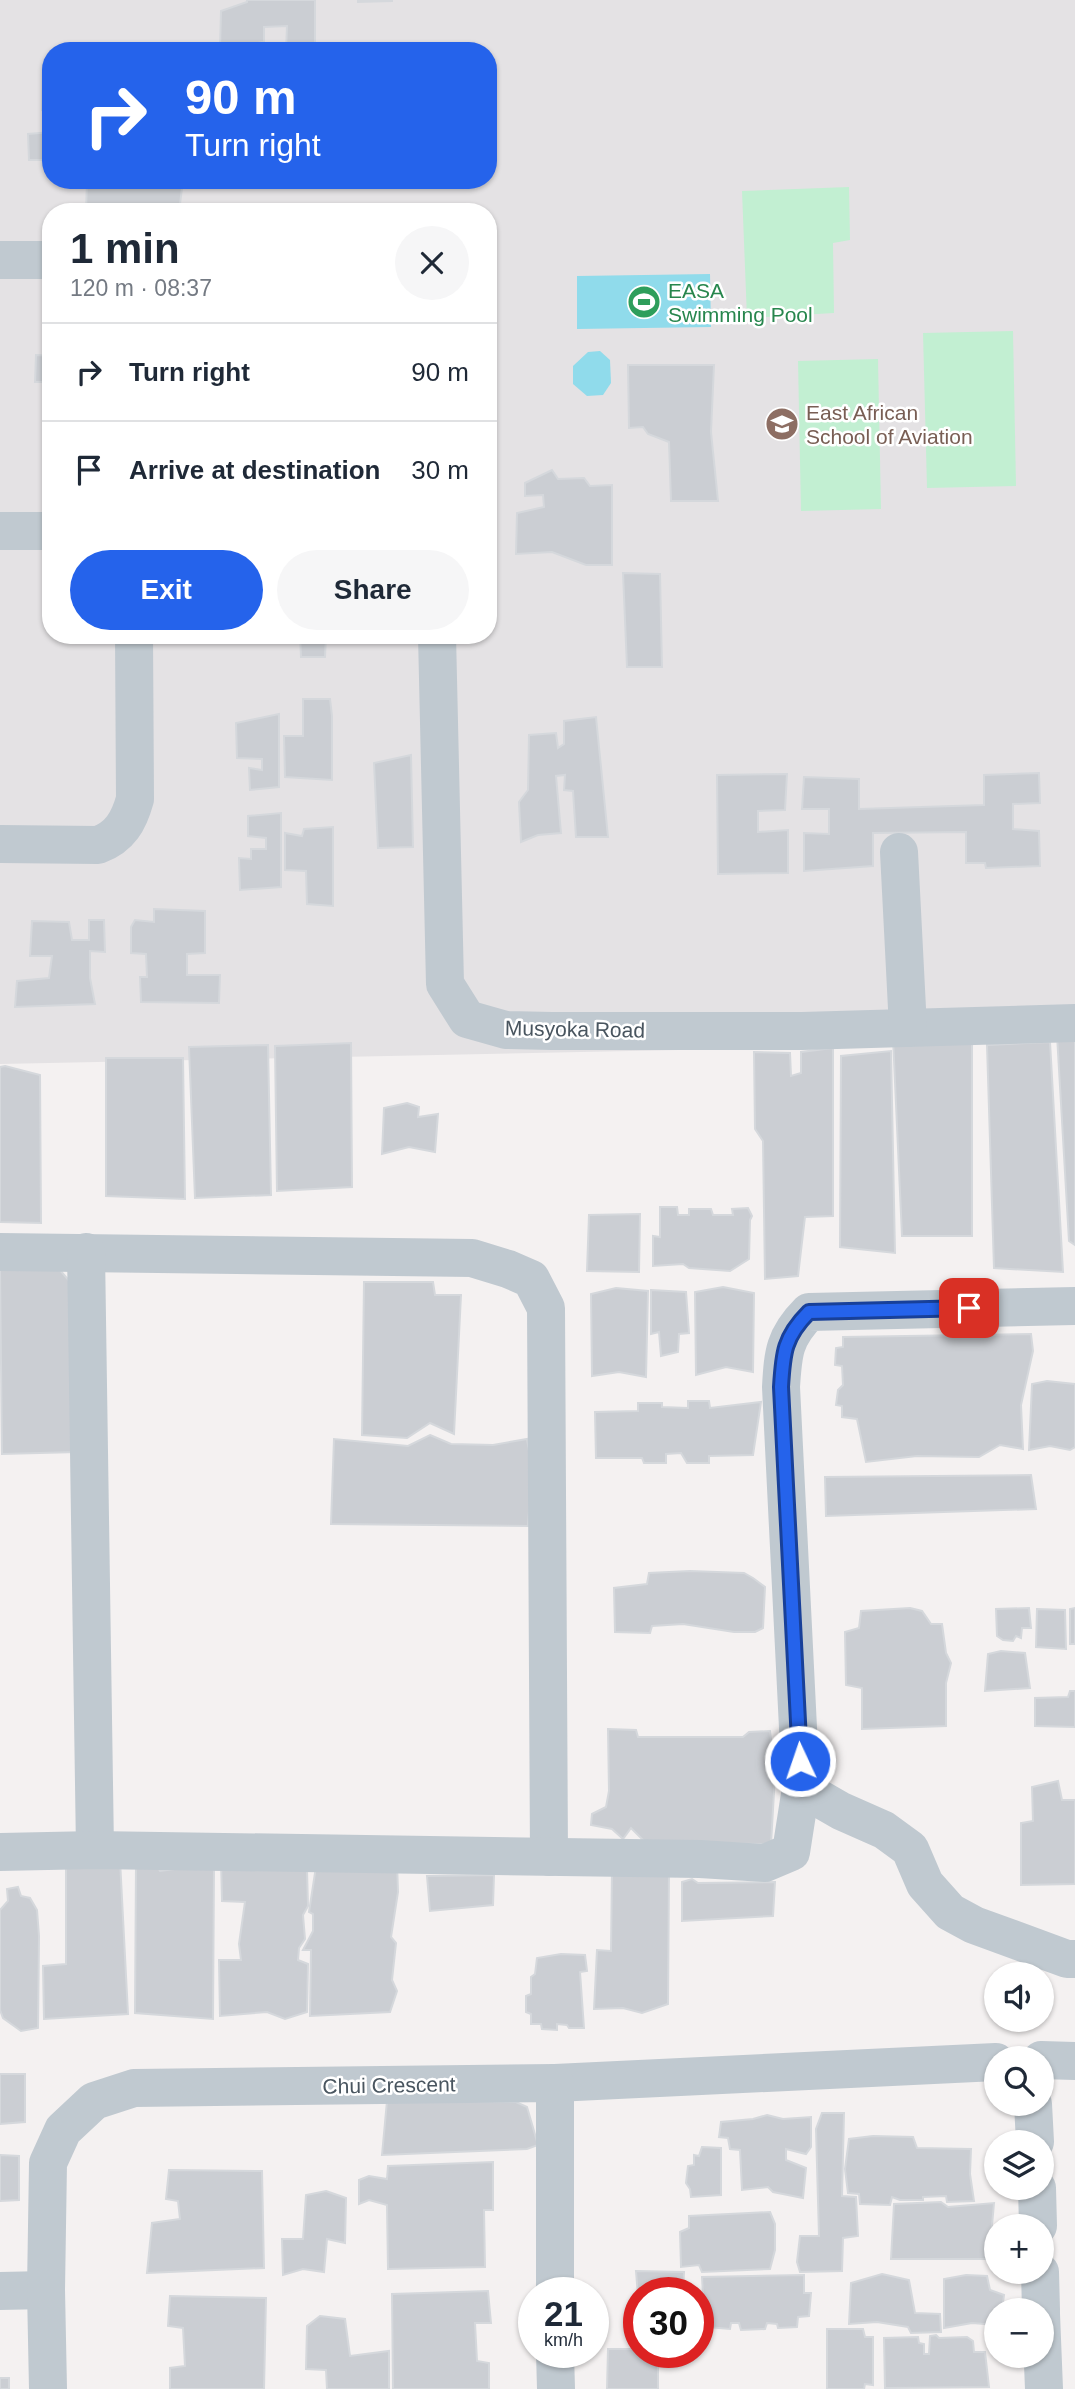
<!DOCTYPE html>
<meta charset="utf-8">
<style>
:root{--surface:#fff;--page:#f6f6f7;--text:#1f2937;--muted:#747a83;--line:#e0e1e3;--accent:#2563eb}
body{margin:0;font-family:Arial,sans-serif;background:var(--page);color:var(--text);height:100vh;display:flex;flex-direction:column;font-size:26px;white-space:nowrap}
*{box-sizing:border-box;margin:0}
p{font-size:23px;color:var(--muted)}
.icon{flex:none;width:38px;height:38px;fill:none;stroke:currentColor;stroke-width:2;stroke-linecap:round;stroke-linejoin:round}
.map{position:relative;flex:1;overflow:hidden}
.details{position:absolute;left:42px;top:203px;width:455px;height:441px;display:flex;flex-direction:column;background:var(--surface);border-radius:28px;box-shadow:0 2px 5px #0004}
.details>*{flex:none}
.hud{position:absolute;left:42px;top:42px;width:455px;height:147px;border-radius:28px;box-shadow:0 2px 5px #0004;background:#2563eb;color:#fff;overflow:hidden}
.buttons{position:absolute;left:984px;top:1962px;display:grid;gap:14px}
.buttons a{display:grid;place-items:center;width:70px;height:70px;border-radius:50%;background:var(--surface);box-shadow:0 2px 5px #0004;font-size:35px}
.speed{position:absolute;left:518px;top:2277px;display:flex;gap:14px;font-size:35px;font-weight:700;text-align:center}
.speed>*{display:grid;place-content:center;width:91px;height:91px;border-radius:50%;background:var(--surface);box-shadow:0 2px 5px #0004;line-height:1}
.speed small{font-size:18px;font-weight:400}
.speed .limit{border:10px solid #d22;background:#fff;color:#111}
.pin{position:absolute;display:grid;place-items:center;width:60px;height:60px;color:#fff;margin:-30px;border-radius:14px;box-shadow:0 4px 10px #0006}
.me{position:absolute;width:77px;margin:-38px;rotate:357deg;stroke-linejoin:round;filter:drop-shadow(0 0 5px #0008)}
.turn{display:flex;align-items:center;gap:24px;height:147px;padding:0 28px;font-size:32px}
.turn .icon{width:91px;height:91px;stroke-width:2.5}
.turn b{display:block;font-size:49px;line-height:60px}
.round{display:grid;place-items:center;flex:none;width:74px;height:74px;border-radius:37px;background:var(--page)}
.head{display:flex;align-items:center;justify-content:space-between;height:119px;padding:0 28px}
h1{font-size:42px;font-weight:800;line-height:52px}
.action{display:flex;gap:14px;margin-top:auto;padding:14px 28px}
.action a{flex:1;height:80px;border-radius:42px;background:var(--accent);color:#fff;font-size:28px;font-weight:800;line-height:80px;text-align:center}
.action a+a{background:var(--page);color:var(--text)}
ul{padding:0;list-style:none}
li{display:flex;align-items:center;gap:21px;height:98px;padding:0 28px;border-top:2px solid var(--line)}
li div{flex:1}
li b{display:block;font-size:26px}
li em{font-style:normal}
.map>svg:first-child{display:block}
.education{fill:#e4e2e4;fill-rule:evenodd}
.green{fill:#c2efd2}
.water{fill:#90dbeb}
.building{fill:#cbced3;stroke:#d5d8dc;stroke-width:2}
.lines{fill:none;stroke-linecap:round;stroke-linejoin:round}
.minor{stroke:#c0c9d0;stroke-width:38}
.route-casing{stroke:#184099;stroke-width:18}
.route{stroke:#2563eb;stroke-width:12}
.labels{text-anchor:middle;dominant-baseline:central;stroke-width:5;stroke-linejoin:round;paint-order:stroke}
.leisure-label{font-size:21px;fill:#27864d;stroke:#fff;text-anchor:start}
.education-label{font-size:21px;fill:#785e54;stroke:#fff;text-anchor:start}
.street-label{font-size:21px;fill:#49555f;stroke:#fff}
</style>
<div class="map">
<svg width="1075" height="2389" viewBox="0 0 1075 2389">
<rect width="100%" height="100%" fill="#f4f1f1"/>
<path class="education" d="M0,0H1075V1042L0,1064ZM51,51H488V180H51ZM51,212H488V635H51Z"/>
<g class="green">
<path d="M849,187L850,240L833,243L834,313L747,318L742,191Z"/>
<path d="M1013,331L1016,486L927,488L923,333Z"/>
<path d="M878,359L881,509L801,511L798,361Z"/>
</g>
<g class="water">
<path d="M710,274L711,327L577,329V276Z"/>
<path d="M600,351L610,360L611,383L603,395L587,396L573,384V366L588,352Z"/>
</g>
<g class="building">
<path d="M247,0H315V51H286L287,26L264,27V42L220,49L221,11L247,2Z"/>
<path d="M358,0H392V1L358,2Z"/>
<path d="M43,70H51V111L42,110Z"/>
<path d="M51,132V160H29L28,134Z"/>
<path d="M87,180H183L179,212H86Z"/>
<path d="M36,355L51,356V382H35Z"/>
<path d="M628,365H714L711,432L718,501H671L669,442L648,434L643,427L629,428Z"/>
<path d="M552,470L558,479L584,478L590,486L612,485V565H586L552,552L516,554L517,513L544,507L543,495L525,496V483Z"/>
<path d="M623,573L660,574L662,667H627Z"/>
<path d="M235,635H278V639L235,642Z"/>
<path d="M300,635H326L325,657H301Z"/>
<path d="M303,699H330L332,716V780L285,777L284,736H303Z"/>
<path d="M279,714V787L250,790L249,768L262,770V759L237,758L236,723Z"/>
<path d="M596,717L608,837H576L573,791L564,790L565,775L556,776L561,833L538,835L521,842L519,802L528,790L529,735L556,733L558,748L564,744V721Z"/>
<path d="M411,755L413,847L378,848L374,763Z"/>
<path d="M1039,773L1040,803L1013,804V829L1039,831L1040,866L986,868L985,863H966V832L873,833V866L804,871V833L829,834V809H802L804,777L859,779V809L984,805V775Z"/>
<path d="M787,774L785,810L758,811V832L788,830V873L718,874L717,775Z"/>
<path d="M281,813V887L240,890L239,858L251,859V849H266V838L248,836V816Z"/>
<path d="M333,827V906L307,904L306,871L285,870V833L302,836L304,829Z"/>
<path d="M154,909L205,911V953L187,954V975H220L219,1003L141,1002L140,977H147L146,954L131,953V927L135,920L154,922Z"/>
<path d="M89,920H104L105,952L90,951V978L95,1004L15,1007L17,981L49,978L52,956H30L32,921L69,922L72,940H89Z"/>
<path d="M1075,1034V1245L1069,1241L1057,1035Z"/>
<path d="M893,1038H972V1236H902Z"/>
<path d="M1050,1042L1063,1272L994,1268L987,1045Z"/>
<path d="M351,1043L352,1187L277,1191L275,1046Z"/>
<path d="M268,1045L271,1195L195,1198L189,1047Z"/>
<path d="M833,1048V1216L805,1217L798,1276L765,1279L763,1141L755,1129L754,1052L790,1053L791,1076L801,1073V1052Z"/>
<path d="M891,1051L895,1253L840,1247L841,1056Z"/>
<path d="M106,1058H183L185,1199L106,1196Z"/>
<path d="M5,1066L40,1075L41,1223L0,1222V1067Z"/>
<path d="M407,1103L419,1107L418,1117L438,1114L435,1152L409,1147L382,1154L384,1108Z"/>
<path d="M660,1207H677L678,1215H689V1209H711L713,1215H733L732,1209L748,1208L752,1216L750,1220L749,1259L730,1271L689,1268L683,1264L653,1266V1236L660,1237Z"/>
<path d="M640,1214L639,1272L587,1271L589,1215Z"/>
<path d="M0,1270H60L77,1290V1452L2,1454Z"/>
<path d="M364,1282H433L435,1295H461L454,1434L430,1423L407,1438L362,1435Z"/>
<path d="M723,1287L754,1293L753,1372L726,1367L696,1375L695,1292Z"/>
<path d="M616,1288L648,1291L646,1377L619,1372L592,1376L591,1294Z"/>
<path d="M651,1290L686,1292L689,1333L679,1334L678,1352L661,1356L659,1332L651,1334Z"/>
<path d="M1031,1334L1033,1351L1021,1405L1023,1449L1000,1445L979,1457L917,1456L866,1462L857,1419L842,1417V1406L836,1405L838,1390L843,1385L842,1366L835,1365L836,1348L843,1347V1337Z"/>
<path d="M1047,1381L1075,1384V1447L1070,1450L1050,1446L1029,1450L1032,1384Z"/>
<path d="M688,1401H709L710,1408L761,1402L753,1455L709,1456V1463H687L681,1453L666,1454V1463H644L642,1458H596L595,1412L638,1411V1403H662V1407L688,1408Z"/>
<path d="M430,1435L451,1444L493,1445L527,1439L532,1468L528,1526L331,1524L334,1439L408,1446Z"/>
<path d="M1031,1475L1036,1509L826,1516L825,1477Z"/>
<path d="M690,1571L744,1573L753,1578L765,1587L763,1628L755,1632H734L683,1624L652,1626L650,1633L615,1632L614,1588L647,1584L649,1573Z"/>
<path d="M910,1608L922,1611L931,1624H942L946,1653L951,1663L946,1683V1726L862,1729V1688L846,1685L845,1632L859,1628L861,1611Z"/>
<path d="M1029,1608L1031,1628H1022L1021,1638L1016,1636L1013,1641L1003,1640L997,1636L996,1609Z"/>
<path d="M1075,1608V1644H1070V1609Z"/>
<path d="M1037,1609L1065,1610L1066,1649L1036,1647Z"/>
<path d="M1001,1651L1025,1653L1030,1688L985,1691L988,1654Z"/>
<path d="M1070,1691H1075V1727L1035,1726V1698L1068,1697Z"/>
<path d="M608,1729L636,1730L638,1737H743L749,1732L770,1731L775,1775L771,1844L646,1843L631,1828L623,1839L612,1829L591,1825L592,1814L606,1807L609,1791Z"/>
<path d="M1058,1781L1062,1800H1075V1884L1021,1885V1823L1033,1821L1032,1787Z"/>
<path d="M66,1859L120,1860L128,2014L44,2019L43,1966L66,1964Z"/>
<path d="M154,1860L160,1871L214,1864L213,2019L135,2013L136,1865Z"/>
<path d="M221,1860L307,1870L308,1906L303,1915L305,1939L299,1948L298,1960L308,1964L307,2012L285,2019L267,2012L220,2016L219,1960H241L239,1944L245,1902L222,1901Z"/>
<path d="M317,1860L397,1862L398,1892L391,1937L396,1943L392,1980L397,1991L390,2012L310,2016L311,1950H303L313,1931V1914L309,1912Z"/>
<path d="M669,1868L668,2004L642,2013L623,2008L594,2009L597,1950L611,1951L612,1869Z"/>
<path d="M494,1875L493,1905L430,1911L427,1876Z"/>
<path d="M692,1879L698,1883L775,1882L773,1916L682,1921V1882Z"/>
<path d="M18,1887L21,1896L30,1898L37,1910L39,1936L38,2028L21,2031L3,2018L0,2010V1910L8,1901L7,1889Z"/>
<path d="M561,1954L585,1955L587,1971L580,1972L584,2028H569L567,2025L557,2024V2030L542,2029L541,2024H531V2014L526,2012V1996L531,1994V1977L535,1974L537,1958Z"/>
<path d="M0,2074H25V2122L0,2124Z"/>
<path d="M387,2101L516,2102L527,2107L538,2145L527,2149L382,2155Z"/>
<path d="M822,2113H844L842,2196L856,2197L858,2236L843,2238L842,2271L800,2272L797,2262L800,2236H819L816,2129Z"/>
<path d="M767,2115L783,2119L811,2117V2147L806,2154L786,2149V2160L806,2168L803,2198L773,2192L768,2187L742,2190L740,2150L730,2149L728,2138L719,2137L721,2122L753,2119Z"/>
<path d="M873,2136L913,2137L917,2148L971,2149L970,2174L974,2201L947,2202L946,2196L923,2197V2200H900L892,2197L890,2205L860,2204L859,2194L848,2193L845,2169L849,2139Z"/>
<path d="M702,2147L721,2148V2195L691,2197L690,2189L686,2183L688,2166L694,2165V2155L699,2156Z"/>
<path d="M0,2155L19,2156V2200L0,2201Z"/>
<path d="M493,2162V2210H484L485,2267L388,2269L387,2205L369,2200L359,2204V2180L369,2176L387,2179L388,2166Z"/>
<path d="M169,2170L262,2171L264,2268L147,2273L152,2223L180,2219L178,2201L166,2199Z"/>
<path d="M326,2191L346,2198L345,2243L327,2239L324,2272L303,2269L283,2275L282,2239H303L306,2195Z"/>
<path d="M941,2202L948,2207L994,2203L989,2259H891L894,2204Z"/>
<path d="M770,2212L775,2224V2250L770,2269L702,2272L699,2265L681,2267L680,2232L689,2228V2216Z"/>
<path d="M636,2271L684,2272L683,2292H639V2322H634L633,2296H638Z"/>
<path d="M882,2274L909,2280L915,2313L940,2314L941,2332L911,2333L908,2327L877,2322L849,2324L851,2283Z"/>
<path d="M804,2275V2293H811L809,2316L798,2317L797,2327L778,2328L777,2324L767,2323L765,2329L741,2330L739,2323H731L730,2329L708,2327V2320H698V2296L703,2295L702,2277Z"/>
<path d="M966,2275L987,2276L990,2290L1004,2295L1002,2310H996V2325L972,2323L944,2328V2279Z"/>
<path d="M488,2291L491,2323H475L477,2361L489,2363V2389H393L392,2294Z"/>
<path d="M170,2296L266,2298L264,2389H170V2368L185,2366L183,2328L168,2326Z"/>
<path d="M320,2316L345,2319L350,2356L389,2351V2389H327L326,2370L306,2369L307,2326Z"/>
<path d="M827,2329H863L865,2337H873V2385L865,2384L864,2389H827Z"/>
<path d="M936,2335L939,2338L967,2337L973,2341L974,2352H985L989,2387L885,2388L884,2338L918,2337L919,2343L924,2344V2354H929L930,2336Z"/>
<path d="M608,2349H639V2352H658V2389H607Z"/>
<rect x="0" y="2378" width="9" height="11"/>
</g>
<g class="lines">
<g class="minor">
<path d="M0,260H51"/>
<path d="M0,531H51"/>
<path d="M437,635L445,984L467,1019L506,1030L552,1031H802L1075,1023"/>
<path d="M0,844L98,845C120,837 129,821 135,799L134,635"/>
<path d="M899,852L908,1028"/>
<path d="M0,1252L472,1258L508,1269L531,1279L546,1308L549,1857"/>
<path d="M86,1252L95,1850"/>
<path d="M801,1788L841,1811L884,1830L910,1849L925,1884L950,1912L974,1925L1067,1959H1075"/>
<path d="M0,1852L95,1850L700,1859L765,1863L791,1852L801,1788L781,1387C783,1353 784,1337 809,1312L1075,1306"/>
<path d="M1041,2060L1075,2061"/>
<path d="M555,2083L996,2062"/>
<path d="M1033,2104L1035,2142"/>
<path d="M1037,2188L1038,2226"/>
<path d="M1040,2272L1041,2310"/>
<path d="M0,2291L46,2290"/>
<path d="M1041,2314L1044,2389"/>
<path d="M555,2352L556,2389"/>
<path d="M48,2389L46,2290L48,2163L63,2130L94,2101L134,2088L555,2083V2292"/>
</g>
</g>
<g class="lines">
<defs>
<path id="route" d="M800,1761L781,1387C783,1353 784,1337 809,1312L969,1308"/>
</defs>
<use href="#route" class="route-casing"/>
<use href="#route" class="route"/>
</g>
<defs>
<symbol id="stadium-disc" viewBox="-11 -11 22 22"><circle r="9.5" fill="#2e9e5b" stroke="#fff"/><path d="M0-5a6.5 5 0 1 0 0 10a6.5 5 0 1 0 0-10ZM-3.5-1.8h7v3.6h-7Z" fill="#fff"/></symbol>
<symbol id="university-disc" viewBox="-11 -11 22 22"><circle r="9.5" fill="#8d6e63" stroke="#fff"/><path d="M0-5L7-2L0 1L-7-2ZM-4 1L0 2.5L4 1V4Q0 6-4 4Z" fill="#fff"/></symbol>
</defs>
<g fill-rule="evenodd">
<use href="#stadium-disc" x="625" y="283" width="38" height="38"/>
<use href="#university-disc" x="763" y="405" width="38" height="38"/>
</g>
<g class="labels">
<g class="leisure-label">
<text x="668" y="290">EASA<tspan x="668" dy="24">Swimming Pool</tspan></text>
</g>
<g class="education-label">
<text x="806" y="412">East African<tspan x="806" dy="24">School of Aviation</tspan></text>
</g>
<g class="street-label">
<text transform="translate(575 1029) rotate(1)">Musyoka Road</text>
<text transform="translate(389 2085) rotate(-1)">Chui Crescent</text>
</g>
</g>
</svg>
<div class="buttons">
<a><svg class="icon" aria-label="sound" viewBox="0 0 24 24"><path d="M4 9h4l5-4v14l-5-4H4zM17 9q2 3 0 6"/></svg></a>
<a><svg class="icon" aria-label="search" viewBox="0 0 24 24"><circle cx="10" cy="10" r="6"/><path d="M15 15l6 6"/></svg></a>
<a><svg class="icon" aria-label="layers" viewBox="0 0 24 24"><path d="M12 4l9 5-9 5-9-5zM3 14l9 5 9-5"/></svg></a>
<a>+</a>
<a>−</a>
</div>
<div class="speed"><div>21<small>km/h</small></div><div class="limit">30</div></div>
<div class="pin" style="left:969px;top:1308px;background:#d93025"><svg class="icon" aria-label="arrive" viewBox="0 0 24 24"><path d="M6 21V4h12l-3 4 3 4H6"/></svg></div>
<svg class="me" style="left:800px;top:1761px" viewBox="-20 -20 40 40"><circle r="17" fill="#2563eb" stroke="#fff" stroke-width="3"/><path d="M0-11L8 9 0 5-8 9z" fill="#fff"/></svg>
<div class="hud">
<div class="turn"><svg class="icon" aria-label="right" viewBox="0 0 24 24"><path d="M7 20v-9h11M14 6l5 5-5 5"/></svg><div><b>90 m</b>Turn right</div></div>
</div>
<section class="details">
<div class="head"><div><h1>1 min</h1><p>120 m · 08:37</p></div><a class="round"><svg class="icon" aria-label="close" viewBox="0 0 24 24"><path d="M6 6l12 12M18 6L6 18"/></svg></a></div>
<ul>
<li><svg class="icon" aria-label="right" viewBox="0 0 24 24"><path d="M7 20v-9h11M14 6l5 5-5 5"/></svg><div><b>Turn right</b></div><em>90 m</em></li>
<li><svg class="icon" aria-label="arrive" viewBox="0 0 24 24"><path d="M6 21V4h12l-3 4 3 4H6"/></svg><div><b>Arrive at destination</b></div><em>30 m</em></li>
</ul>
<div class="action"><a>Exit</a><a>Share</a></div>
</section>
</div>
